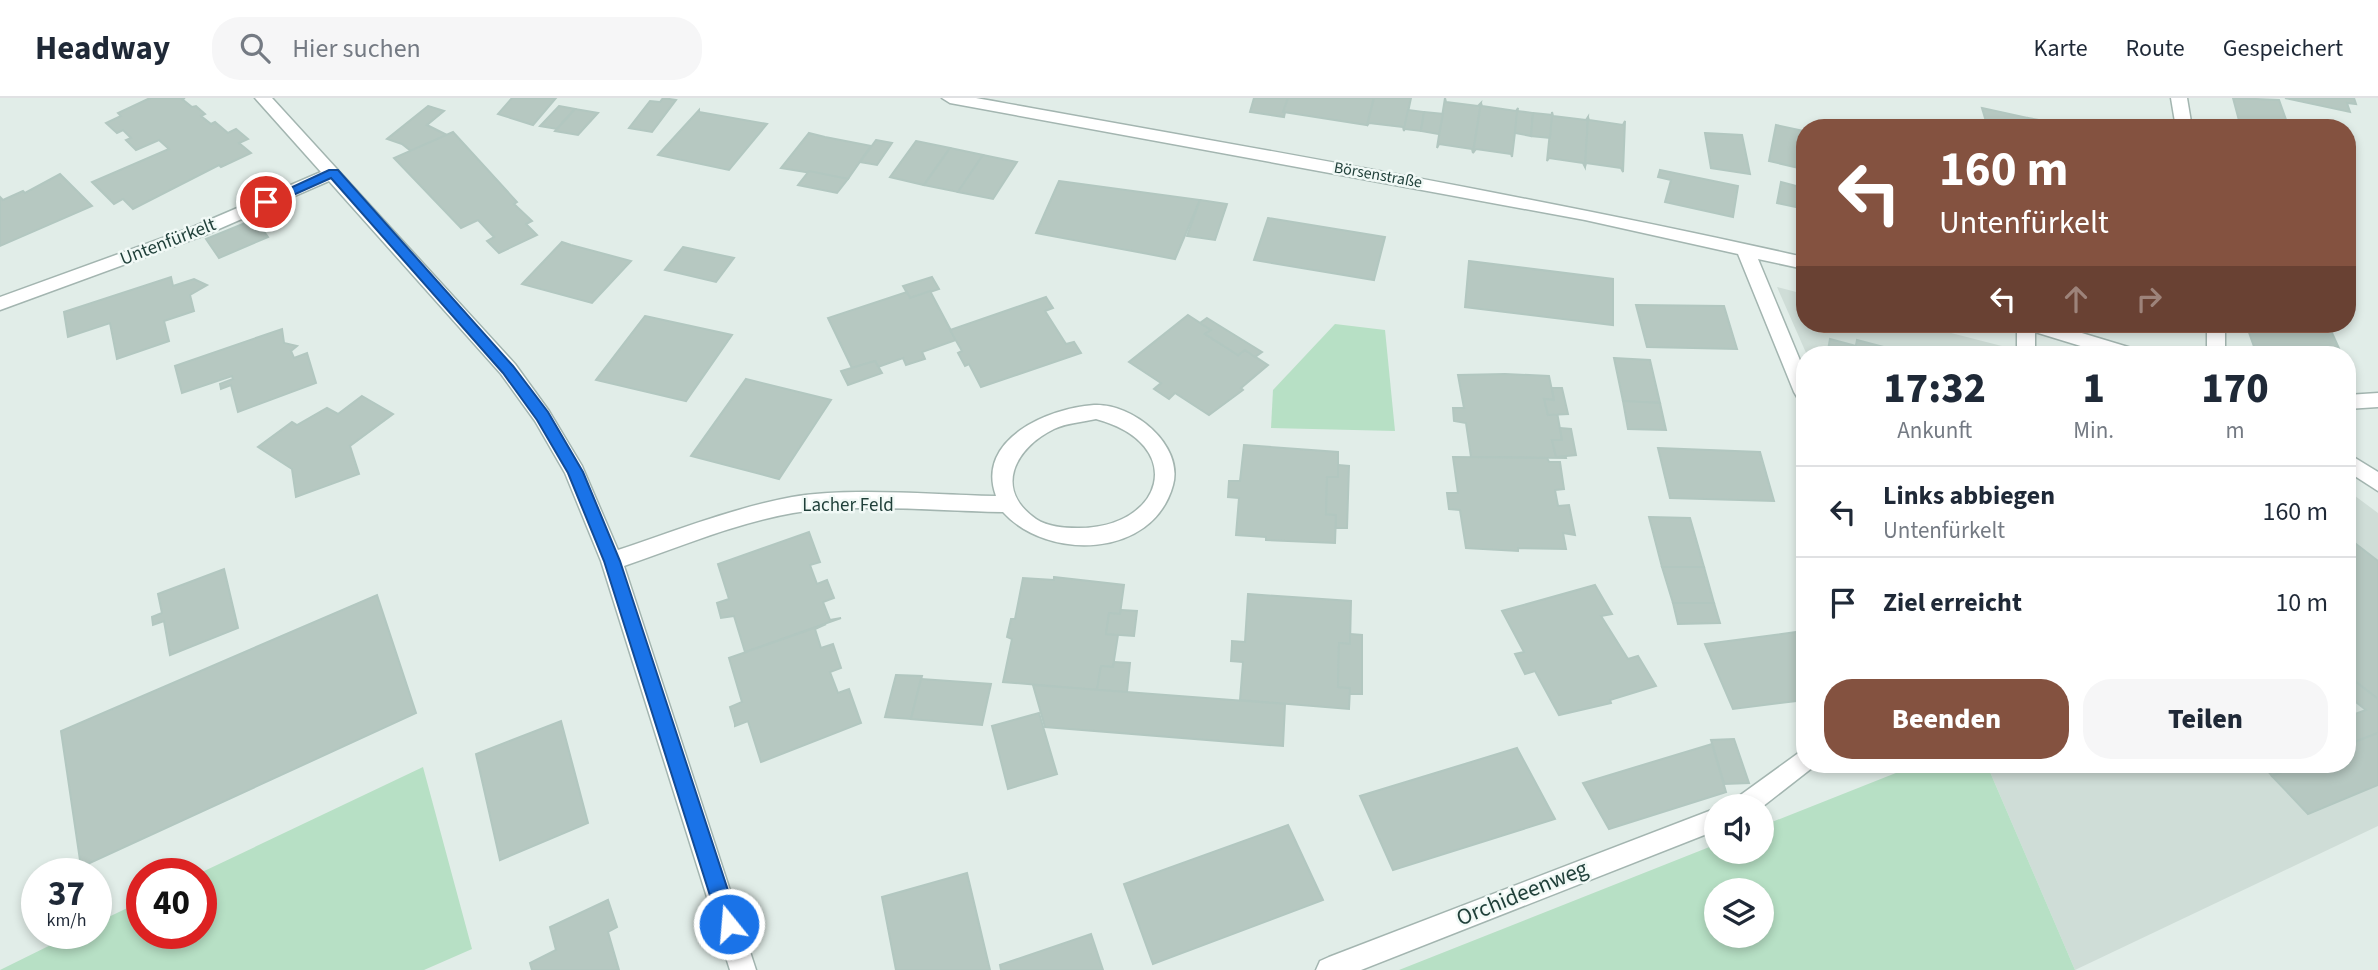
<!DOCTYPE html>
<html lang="de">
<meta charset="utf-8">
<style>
:root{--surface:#fff;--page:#f6f6f7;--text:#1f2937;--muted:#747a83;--line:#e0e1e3;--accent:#845240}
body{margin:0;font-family:"Source Sans 3",sans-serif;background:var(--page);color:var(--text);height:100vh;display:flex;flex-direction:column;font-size:26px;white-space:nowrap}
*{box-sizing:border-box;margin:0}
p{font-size:23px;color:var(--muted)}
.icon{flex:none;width:38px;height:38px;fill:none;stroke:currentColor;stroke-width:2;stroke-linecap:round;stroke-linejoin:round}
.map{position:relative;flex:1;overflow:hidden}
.sheet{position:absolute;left:1796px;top:248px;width:560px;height:427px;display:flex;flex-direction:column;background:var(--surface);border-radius:28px;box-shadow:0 4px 10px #0003}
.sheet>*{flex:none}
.banner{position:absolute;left:1796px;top:21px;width:560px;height:214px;border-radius:28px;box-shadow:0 4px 10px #0003;background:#845240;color:#fff;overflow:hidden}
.tools{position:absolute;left:1704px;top:696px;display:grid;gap:14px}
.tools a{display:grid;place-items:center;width:70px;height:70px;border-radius:50%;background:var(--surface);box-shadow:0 4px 10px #0003;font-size:35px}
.speed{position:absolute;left:21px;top:760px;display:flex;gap:14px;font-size:35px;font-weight:700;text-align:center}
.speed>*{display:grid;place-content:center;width:91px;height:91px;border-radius:50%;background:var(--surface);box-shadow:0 4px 10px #0003;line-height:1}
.speed small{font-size:18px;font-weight:400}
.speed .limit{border:10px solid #d22;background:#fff;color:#111}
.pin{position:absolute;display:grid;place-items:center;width:60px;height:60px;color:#fff;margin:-30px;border:4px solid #fff;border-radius:50%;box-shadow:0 2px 7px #0007}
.me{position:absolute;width:77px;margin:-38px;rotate:343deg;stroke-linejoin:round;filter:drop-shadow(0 0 5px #0008)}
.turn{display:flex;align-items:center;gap:24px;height:147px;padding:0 28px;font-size:32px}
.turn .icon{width:91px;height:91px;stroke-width:2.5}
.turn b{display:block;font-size:49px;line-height:60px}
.lanes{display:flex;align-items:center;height:66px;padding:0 28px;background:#0003;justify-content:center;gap:35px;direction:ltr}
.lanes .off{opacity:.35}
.eta{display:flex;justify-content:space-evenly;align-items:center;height:119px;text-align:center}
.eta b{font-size:42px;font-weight:800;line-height:49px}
.primary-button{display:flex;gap:14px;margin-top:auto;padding:14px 28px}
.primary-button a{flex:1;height:80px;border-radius:28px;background:var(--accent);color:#fff;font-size:28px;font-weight:800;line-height:80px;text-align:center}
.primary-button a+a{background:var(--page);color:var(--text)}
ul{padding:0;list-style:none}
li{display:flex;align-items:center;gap:21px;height:91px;padding:0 28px;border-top:2px solid var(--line)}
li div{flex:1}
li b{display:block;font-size:26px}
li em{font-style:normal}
header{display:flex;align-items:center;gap:42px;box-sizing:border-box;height:98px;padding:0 35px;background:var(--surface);border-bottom:2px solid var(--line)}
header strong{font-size:33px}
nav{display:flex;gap:38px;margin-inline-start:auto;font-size:24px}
.search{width:490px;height:63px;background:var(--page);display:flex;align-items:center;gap:18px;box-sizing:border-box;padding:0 24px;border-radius:28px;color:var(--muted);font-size:26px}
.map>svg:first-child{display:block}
.built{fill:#cfddd7}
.green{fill:#b7e0c5;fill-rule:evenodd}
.building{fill:#b6c8c1;stroke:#b2c7c0;stroke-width:2}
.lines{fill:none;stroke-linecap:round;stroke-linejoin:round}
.minor-casing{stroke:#a3b5b0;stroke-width:3}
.minor{fill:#fff;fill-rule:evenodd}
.route{fill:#1a73e8;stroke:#114b97;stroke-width:2}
.labels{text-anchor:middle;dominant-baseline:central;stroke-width:5;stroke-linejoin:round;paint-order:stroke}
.far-street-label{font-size:16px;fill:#1f3f39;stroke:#f1f9f6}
.street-label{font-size:19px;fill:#1f3f39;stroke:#f1f9f6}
.near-street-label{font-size:23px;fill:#1f3f39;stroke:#f1f9f6}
</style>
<header>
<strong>Headway</strong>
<div class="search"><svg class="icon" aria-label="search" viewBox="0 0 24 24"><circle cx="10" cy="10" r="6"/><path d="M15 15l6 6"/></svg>Hier suchen</div>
<nav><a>Karte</a><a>Route</a><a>Gespeichert</a></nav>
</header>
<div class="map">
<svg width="2378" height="872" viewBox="0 0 2378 872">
<rect width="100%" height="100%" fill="#e1ede8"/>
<g class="built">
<path d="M1777,189L1804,196V226H1916L2037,257H1807Z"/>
<path d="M2347,392L2378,415V728L2075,872L1987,667H2347Z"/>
</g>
<g class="green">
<path d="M1335,226L1385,232L1395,333L1271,330L1273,292Z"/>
<path d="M1916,667H1987L2075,872H1399L1717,746V754H1762V728ZM1717,793H1762V838H1717Z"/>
<path d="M423,669L472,851L424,872H0L75,835H96V825L142,803V835H201L200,775Z"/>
</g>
<g class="building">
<path d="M150,0H185L182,1L192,9L196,8L205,16L201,18L211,26L215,24L228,35L236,31L248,41L239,45L251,55L221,69L219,67L133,111L123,101L114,106L92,84L169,51L159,42L136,52L126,42L131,40L123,32L117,35L106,25L121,18L118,15Z"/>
<path d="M512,0H556L533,27L498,16Z"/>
<path d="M663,0L676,2L652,34L629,30L650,3L660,4Z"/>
<path d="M1254,0H1288L1284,19L1250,14Z"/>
<path d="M1288,0H1374L1367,27L1283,14Z"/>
<path d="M1374,0H1411L1404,33L1403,29L1369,25L1367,28Z"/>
<path d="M1445,0L1446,4L1478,8L1481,5L1473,55L1472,51L1439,46L1437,50Z"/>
<path d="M2233,0L2279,2L2289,30H2241Z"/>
<path d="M2285,0H2354L2356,6L2347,5L2350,14Z"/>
<path d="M1481,5L1482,8L1516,13L1518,10L1512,59L1511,56L1476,51L1473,55Z"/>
<path d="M428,8L444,13L427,27L447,37L411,53L402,46L387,41Z"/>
<path d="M559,8L575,11L557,31L540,28Z"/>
<path d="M1982,10L2028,20V30H1988Z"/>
<path d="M575,11L598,15L578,37L555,33Z"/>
<path d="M699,12V14L767,26L729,72L658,57Z"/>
<path d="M1408,12L1424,14L1421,33L1404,31Z"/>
<path d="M1517,13L1533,15L1531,38L1515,35Z"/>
<path d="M1424,14L1443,16L1439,36L1421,33Z"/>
<path d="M1552,14L1553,18L1586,22L1588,19L1585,69L1583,65L1549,60L1547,63Z"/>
<path d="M1533,15L1552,17L1550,40L1531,38Z"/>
<path d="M1588,19L1589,22L1623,27L1625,23L1623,74L1621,70L1586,65L1585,69Z"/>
<path d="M2028,20L2067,27V30H2028Z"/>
<path d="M1776,27L1804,33L1803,71L1769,63Z"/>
<path d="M453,34L517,104L514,106L532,123L526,126L537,137L499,155L487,143L494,139L478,122L461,130L394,60Z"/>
<path d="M809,35L825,39L871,48L848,81L781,70Z"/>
<path d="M1705,35L1742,37L1750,76L1711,70Z"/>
<path d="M876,42L892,45L877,67L860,64Z"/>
<path d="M916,43L950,50L924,87L890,79Z"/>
<path d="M950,50L983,57L958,94L924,87Z"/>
<path d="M983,57L1017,64L993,101L958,94Z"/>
<path d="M1660,72L1738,88L1733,119L1665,104L1671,82L1658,79Z"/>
<path d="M809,73L848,81L837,95L798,87Z"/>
<path d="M60,76L92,108L0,148V99L3,102L23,93L25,95Z"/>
<path d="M1059,83L1200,102L1175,161L1036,135Z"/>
<path d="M1781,84L1800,89L1796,109L1777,105Z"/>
<path d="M1800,89L1804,90V111L1796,109Z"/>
<path d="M1200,102L1227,106L1215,142L1187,138Z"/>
<path d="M1268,120L1385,139L1374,182L1254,162Z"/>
<path d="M255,121L268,139L219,160L206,141Z"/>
<path d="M562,144L571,147L631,163L592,205L522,186Z"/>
<path d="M683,149L734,160L716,184L665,172Z"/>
<path d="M1469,163L1613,181V227L1465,209Z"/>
<path d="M171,179L173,188L194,181L207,187L190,197L194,213L164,223L169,243L117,261L110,225L68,239L64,214Z"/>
<path d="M932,179L939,191L930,194L910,200L903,188Z"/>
<path d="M930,193L956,242L922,254L925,261L906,267L903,260L878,269L875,263L852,270L828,220L907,194L910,200Z"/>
<path d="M1046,199L1053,210L1045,213L1066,246L1074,244L1081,255L981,289L969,266L965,268L958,255L962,253L950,232Z"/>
<path d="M1636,207L1724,208L1737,251L1647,249Z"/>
<path d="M1188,217L1211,232L1205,236L1238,257L1245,252L1268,267L1241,290L1243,292L1209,317L1175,295L1169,301L1154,291L1161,285L1129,264Z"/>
<path d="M645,218L732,237L686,303L596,282Z"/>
<path d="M1207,220L1262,254L1255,259L1245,252L1238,257L1205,236L1211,232L1200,225Z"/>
<path d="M2246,226H2328L2342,257H2257Z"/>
<path d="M282,231L284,245L297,248L291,253L294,260L307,255L316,285L238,314L231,287L221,291L220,286L233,281L232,278L182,295L175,268Z"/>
<path d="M1830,241L1856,248L1854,257H1827Z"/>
<path d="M1857,242L1914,257H1854Z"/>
<path d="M1614,260L1650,262L1660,305L1623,303Z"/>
<path d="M875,263L882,275L848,287L841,273Z"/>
<path d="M1505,276L1549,278L1554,302L1544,301L1548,317L1557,314L1562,342H1552L1556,359L1565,356L1566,360L1471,359L1466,325L1454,323L1453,310H1464L1458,277Z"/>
<path d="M746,281L831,302L779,381L691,358Z"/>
<path d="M1552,290H1562L1568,316L1548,317L1544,301L1554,302Z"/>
<path d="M362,298L393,316L350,348L359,376L296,399L292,371L258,349L292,324L297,327L327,310L338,316Z"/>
<path d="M1623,303L1660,305L1666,332L1628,331Z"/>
<path d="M1560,330L1571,331L1576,357L1556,359L1552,342H1562Z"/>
<path d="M1244,347L1338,354V379H1327L1326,416L1336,417L1335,445L1266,442V439L1236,437L1239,400L1228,399L1229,383H1240Z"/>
<path d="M1658,350L1760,354L1774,403L1670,400Z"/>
<path d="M1453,359L1547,360L1549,364H1560L1564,391L1555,392L1558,408L1569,407L1575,437L1563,435L1566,451L1518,450V453L1466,450L1460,412L1449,411L1447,395H1458Z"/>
<path d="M1338,367L1349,368L1347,430H1336V417L1326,416L1327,379H1338Z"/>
<path d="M1649,419L1690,420L1704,469H1662Z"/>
<path d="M809,434L820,464L810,467L817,486L827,482L834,500L823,504L830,522L841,520L745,554L734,518L721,520L717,505L729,501L718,466Z"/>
<path d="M2347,439L2378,463V601L2347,577Z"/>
<path d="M1662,469H1704L1714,505H1673Z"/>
<path d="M224,471L238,530L170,557L164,523L153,527L152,519L162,515L158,496Z"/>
<path d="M1054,479L1124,487L1120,516L1109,515L1106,536L1118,537L1113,569L1101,568L1097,592L1003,584L1012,541L1007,539L1011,521H1015L1023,480L1054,482Z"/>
<path d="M1595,487L1612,516L1601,518L1628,561L1638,558L1656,588L1610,602L1611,605L1559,617L1535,573L1525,576L1515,556L1524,554L1502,513Z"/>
<path d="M1248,496L1351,503L1350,546L1339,545L1338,589L1350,590L1349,611L1240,602L1243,564L1231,563L1232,546V543L1245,544Z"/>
<path d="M377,497L416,615L81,769L61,633Z"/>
<path d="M1673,505H1714L1720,525L1678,526Z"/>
<path d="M1121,512L1137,513L1134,538L1106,536L1109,515L1120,516Z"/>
<path d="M826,526L815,531L821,550L833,546L841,570L830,574L838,595L849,591L861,625L761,664L748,623L735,628V626L730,609L742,604L729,560Z"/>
<path d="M1804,533V602L1733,611L1705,546Z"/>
<path d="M1350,536L1362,537V596H1350V590L1338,589L1339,545L1350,546Z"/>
<path d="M1114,564L1130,565L1127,594L1097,592L1101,568L1113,569Z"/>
<path d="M896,577L922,578L911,621L885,619Z"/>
<path d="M2347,577L2378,601V635L2347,647V619L2366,612L2347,597Z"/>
<path d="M921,581L991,586L982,627L911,621Z"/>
<path d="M1033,587L1285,606L1283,648L1045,629Z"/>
<path d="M1039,615L1057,676L1008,691L992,628Z"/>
<path d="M561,623L588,725L500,762L476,656Z"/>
<path d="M2378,635V687L2308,716L2272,678L2299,667H2347V647Z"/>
<path d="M1734,641L1749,685L1724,686L1711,642Z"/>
<path d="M1712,646L1726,694L1609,731L1583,685Z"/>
<path d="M1517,650L1555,721L1393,772L1360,698Z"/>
<path d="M2263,667H2299L2272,678Z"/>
<path d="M1288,727L1323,802L1153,866L1124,786Z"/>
<path d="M967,775L990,872H896L882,799Z"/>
<path d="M608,802L617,829L608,834L619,872H532L530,865L556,852L550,829Z"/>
<path d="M1091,836L1103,872H1001L1000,867Z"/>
</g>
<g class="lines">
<defs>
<g id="minor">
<path d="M255,0H272L515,266L549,313L582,368L618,452C675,433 733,410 792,399C851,389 935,397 996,398C975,341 1049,310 1094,307C1133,305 1184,347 1173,387C1153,461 1047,463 1003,414C939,413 855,405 793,415C736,425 679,449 624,468L756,872H730L601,463L565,375L535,323L501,276L329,83L205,137L0,212V199L193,129L321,74ZM1096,321C1189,346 1164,431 1077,430C1064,430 1048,429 1036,421C993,391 1015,350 1054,331C1066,325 1083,324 1096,321Z"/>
<path d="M942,0H976C1253,50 1533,98 1804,159V171L1758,161L1804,272V301L1797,299L1794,294L1738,156L1585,122L950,5Z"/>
<path d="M2171,0H2187L2192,30H2176Z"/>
<path d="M2017,226H2052L2138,252L2140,257H2110L2035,234V257H2017Z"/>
<rect x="2207" y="226" width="18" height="31"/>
<path d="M2378,295V309L2347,311V297Z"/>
<path d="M2347,355L2378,374V393L2347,373Z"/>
<path d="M1804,651V667H1814L1812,670L1762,709H1732L1735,701Z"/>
<path d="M1717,710V732L1361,872H1316L1320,863L1329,859Z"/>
</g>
</defs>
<use href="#minor" class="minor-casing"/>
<use href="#minor" class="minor"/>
</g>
<path class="route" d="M329,72H338L513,268L548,314L583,374L620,463L739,826L736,833L729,835L722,833L719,826L604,463L568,375L537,322L503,275L331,80L271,107L260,104Z"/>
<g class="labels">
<g class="far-street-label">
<text transform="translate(1378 77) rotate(10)">Börsenstraße</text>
</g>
<g class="street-label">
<text transform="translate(168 144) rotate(-21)">Untenfürkelt</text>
<text x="848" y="407">Lacher Feld</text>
</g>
<g class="near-street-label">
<text transform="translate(1522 795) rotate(-22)">Orchideenweg</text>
</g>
</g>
</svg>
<div class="tools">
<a><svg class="icon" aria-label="sound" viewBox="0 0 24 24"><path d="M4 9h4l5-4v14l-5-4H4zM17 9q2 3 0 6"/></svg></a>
<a><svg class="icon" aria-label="layers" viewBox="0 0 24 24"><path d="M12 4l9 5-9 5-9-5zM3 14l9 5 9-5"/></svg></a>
</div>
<div class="speed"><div>37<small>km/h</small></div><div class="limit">40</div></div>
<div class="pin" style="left:266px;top:104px;background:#d93025"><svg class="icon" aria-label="arrive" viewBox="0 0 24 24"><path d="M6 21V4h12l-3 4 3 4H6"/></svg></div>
<svg class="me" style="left:729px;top:826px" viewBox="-20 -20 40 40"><circle r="17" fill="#1a73e8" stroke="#fff" stroke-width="3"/><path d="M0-11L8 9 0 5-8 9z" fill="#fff"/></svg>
<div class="banner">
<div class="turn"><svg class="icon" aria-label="left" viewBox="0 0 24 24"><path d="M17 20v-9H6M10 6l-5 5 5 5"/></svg><div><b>160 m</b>Untenfürkelt</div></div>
<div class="lanes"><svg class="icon" aria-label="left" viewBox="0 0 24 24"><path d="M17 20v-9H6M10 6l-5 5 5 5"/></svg><svg class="icon off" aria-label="ahead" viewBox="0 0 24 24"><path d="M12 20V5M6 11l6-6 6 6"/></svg><svg class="icon off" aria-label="right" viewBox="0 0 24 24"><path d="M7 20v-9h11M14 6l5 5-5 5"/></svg></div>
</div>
<section class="sheet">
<div class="eta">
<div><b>17:32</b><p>Ankunft</p></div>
<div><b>1</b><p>Min.</p></div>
<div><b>170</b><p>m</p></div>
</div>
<ul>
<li><svg class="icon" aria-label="left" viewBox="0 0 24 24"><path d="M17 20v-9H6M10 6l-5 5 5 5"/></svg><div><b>Links abbiegen</b><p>Untenfürkelt</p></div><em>160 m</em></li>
<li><svg class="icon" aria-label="arrive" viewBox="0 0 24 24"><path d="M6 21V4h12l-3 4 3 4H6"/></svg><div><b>Ziel erreicht</b></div><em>10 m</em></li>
</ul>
<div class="primary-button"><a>Beenden</a><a>Teilen</a></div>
</section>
</div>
